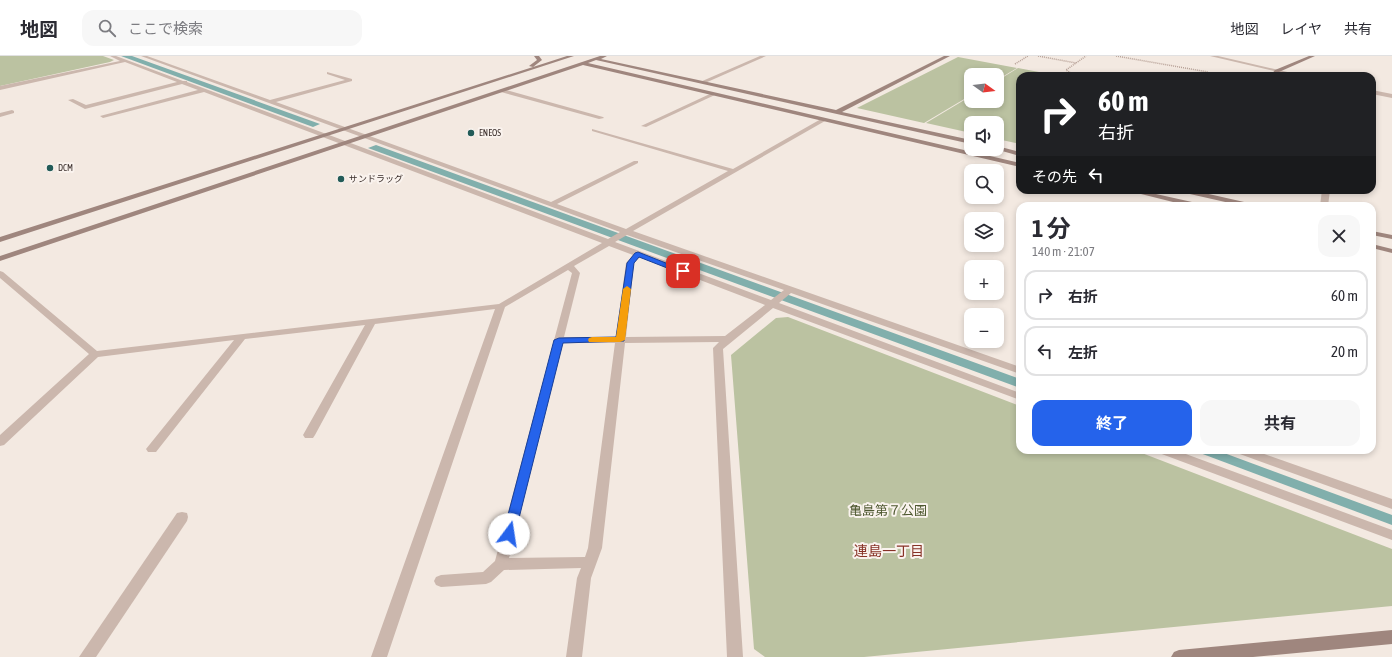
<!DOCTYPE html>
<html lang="ja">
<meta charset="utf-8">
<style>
:root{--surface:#fff;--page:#f7f7f7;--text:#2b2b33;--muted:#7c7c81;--line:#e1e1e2;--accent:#2563eb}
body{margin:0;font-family:"Asap Condensed","Noto Sans JP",sans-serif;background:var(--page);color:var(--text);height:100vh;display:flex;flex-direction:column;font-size:15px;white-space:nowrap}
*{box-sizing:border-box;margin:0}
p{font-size:13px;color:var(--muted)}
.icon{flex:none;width:22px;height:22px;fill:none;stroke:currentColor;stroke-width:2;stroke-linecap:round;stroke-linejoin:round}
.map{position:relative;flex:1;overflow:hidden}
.drawer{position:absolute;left:1016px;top:146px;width:360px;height:252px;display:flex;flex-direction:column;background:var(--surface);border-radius:12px;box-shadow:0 2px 6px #0003}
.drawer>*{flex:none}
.top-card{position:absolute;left:1016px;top:16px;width:360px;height:122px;border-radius:12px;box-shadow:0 2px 6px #0003;background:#202124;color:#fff;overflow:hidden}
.needle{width:26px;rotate:105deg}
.buttons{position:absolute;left:964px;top:12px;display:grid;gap:8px}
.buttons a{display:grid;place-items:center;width:40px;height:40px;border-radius:8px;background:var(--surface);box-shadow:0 2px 6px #0003;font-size:20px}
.pin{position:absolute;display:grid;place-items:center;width:34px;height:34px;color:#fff;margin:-17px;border-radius:8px;box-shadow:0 2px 6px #0006}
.me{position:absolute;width:44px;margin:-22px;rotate:14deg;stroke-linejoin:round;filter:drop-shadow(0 0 3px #0008)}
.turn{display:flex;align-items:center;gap:14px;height:84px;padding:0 16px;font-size:18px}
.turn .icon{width:52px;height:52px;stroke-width:2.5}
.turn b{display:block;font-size:28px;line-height:34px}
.then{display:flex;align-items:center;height:38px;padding:0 16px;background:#0003;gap:8px;font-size:15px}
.round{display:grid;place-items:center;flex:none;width:42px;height:42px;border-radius:12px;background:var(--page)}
.summary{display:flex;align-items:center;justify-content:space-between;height:68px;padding:0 16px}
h1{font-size:24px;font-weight:700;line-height:30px}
.primary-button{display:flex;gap:8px;margin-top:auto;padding:8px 16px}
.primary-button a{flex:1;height:46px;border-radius:12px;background:var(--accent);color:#fff;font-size:16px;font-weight:700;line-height:46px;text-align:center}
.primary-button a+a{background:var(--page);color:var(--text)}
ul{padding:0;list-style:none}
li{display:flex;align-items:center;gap:12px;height:50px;margin:0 8px 6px;padding:0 8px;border:2px solid var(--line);border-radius:12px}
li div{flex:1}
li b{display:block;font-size:15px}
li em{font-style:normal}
header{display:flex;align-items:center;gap:24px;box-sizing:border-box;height:56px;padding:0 20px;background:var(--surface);border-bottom:1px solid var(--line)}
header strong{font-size:19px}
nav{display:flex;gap:22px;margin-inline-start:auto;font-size:14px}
.search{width:280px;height:36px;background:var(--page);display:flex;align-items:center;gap:10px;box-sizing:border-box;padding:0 14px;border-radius:12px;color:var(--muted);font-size:15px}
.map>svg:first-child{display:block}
.green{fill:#bbc2a1}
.water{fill:#81afac}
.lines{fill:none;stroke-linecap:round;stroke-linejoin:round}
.path{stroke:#b7a197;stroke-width:1.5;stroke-dasharray:1 1;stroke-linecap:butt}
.street{fill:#cbb7ad;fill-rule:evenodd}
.secondary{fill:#9f867e;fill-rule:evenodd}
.route{fill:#2563eb;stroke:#184099}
.slow{fill:#f59e0b}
.poi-dot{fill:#225b58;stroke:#faf3ee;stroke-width:1.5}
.labels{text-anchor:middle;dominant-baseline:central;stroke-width:4;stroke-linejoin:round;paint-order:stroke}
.far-poi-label{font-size:9px;fill:#3a2e2b;stroke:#faf3ee;text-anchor:start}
.near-park-label{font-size:13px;fill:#4e5830;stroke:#faf3ee}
.near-neighbourhood-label{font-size:14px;fill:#873226;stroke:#faf3ee}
</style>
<header>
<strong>地図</strong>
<div class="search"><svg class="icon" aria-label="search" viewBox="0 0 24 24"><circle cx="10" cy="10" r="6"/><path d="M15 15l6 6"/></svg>ここで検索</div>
<nav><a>地図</a><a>レイヤ</a><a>共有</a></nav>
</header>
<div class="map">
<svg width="1392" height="601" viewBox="0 0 1392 601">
<rect width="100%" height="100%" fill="#f3e9e1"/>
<g class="green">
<path d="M0,0H103L114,4L110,6L0,30Z"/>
<path d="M958,1L1017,12L997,24V19H971V39L924,67L857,52Z"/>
<path d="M1018,12L1060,20H1020V88L997,83V67H971V77L926,67L971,40V45H997V25Z"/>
<path d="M788,261L1020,350V394H1134L1392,493V550L864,601H765L754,593L731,299L776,262Z"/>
</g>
<g class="water">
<path d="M121,0H132L320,68L313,71Z"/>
<path d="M376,89L1020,323V332L368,92Z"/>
<path d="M1192,394H1216L1392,459V469Z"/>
</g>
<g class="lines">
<g class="path">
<path d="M1038,0L1076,7"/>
<path d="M1116,0L1208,16"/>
<path d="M1015,8L1028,0"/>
<path d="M1076,20L1066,14L1086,0"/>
</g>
<g class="street">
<path d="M110,0H116L183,25H187V26L608,183L620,176L141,0H147L270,44L345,24L327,18V16L352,23V25L276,46L551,146L634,105H638V107L557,148L626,173L728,115L592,75V73L733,113L821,63H825V65L633,175L1020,311V318L791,237L779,247L1020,337V344L773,252L723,293L743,601H727L713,292L719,286L625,287L602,492L591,522L582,601H566L577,522L581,512L504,514L491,526L486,528L441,531L436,529L434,525L436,521L441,519L483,516L495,505L572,217L568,214L505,251L387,601H371L495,253L375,268L315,379L313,382H305L303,379L365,269L245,283L156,396H148L146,393L234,284L98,301L4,389L0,390V379L89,298L0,222V215L3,216L97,295L499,248L602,187L204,36L103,62L100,60L198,34L182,28L85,53L68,44L73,43L86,49L177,26L125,6L0,34V30L120,5ZM627,179L784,234L771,244L615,186ZM609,190L633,199L626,207L616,281H564L580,217L574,210ZM640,201L765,249L725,280L626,281L634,207ZM563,287H615L588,492L585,501L509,502Z"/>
<path d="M760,0H766L705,27L700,26Z"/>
<path d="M1210,0H1218L1305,20H1295Z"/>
<path d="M503,33L603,61L604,62L599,63L501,36V34Z"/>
<path d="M1372,34L1392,38V42L1372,38Z"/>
<path d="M712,37L717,38L646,71L641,70Z"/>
<path d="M12,54L14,55V57L0,61V57Z"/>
<path d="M1322,134H1330L1328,150H1320Z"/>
<path d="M1157,394H1175L1392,474V484L1159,397Z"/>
<path d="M1235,394H1253L1392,443V453L1237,397Z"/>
<path d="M182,456L187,457L188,461L187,465L96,601H79L177,457Z"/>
</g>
<g class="secondary">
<path d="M534,0H539L542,4L533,11L567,0H574L0,186V181L533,11L529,10L537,4Z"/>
<path d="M600,0H607L601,3L836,54L944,0H950L842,56L971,84V88L596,4L588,7L1020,107V111L583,9L0,205V200Z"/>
<path d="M1309,0H1315L1279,16L1276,20H1270L1275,14Z"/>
<path d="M997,90L1020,96V100L995,93H997Z"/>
<path d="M1125,134H1138L1201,148L1202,150H1189Z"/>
<path d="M1177,134H1191L1253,148L1257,150H1243L1181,136Z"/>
<path d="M1372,175L1392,179V183L1372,179Z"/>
<path d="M1372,188L1392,193V197L1372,192Z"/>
<path d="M1392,574V588L1253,601H1171L1174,596L1179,594Z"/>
</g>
</g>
<path class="route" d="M638,196L686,215L685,217H680L639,201L634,207L624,285L563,287L515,478L513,481L509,483L504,481L503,478L554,284L559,282L616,281L627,207L635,197Z"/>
<path class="slow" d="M627,230L631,233L625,284L620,286H589L588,284L589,282L592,281H616L623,233Z"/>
<g class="poi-dot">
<circle cx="471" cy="77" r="4"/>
<circle cx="50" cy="112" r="4"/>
<circle cx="341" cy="123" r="4"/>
</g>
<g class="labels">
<g class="far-poi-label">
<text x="479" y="77">ENEOS</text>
<text x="58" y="112">DCM</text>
<text x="349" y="123">サンドラッグ</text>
</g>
<g class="near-park-label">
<text x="888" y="454">亀島第７公園</text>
</g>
<g class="near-neighbourhood-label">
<text x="889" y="495">連島一丁目</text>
</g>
</g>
</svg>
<div class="buttons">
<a><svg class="needle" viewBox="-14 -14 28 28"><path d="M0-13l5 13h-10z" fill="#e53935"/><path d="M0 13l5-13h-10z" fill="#7c7c81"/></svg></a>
<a><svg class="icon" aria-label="sound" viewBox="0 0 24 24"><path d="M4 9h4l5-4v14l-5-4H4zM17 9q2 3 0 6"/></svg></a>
<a><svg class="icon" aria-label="search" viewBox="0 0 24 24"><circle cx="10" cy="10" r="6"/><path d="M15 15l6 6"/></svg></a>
<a><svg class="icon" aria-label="layers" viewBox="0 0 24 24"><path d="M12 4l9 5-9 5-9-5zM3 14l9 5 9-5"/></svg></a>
<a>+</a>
<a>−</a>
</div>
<div class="pin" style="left:683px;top:215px;background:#d93025"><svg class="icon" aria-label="arrive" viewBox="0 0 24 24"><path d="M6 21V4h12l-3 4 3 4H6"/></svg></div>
<svg class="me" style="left:509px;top:478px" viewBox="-20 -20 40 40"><circle r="19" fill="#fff"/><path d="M0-13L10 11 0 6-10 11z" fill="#2563eb"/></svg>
<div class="top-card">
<div class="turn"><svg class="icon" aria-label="right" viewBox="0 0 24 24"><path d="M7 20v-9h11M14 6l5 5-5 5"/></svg><div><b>60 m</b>右折</div></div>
<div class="then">その先<svg class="icon" aria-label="left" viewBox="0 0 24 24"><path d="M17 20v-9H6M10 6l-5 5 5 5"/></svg></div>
</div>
<section class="drawer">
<div class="summary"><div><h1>1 分</h1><p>140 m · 21:07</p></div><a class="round"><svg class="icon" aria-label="close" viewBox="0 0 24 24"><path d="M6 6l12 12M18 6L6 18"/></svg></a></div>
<ul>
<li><svg class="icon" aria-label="right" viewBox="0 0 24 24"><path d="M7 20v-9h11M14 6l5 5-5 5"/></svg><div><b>右折</b></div><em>60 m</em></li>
<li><svg class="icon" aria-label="left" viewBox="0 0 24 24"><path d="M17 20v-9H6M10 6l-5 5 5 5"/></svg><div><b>左折</b></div><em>20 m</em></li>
</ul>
<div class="primary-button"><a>終了</a><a>共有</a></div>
</section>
</div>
